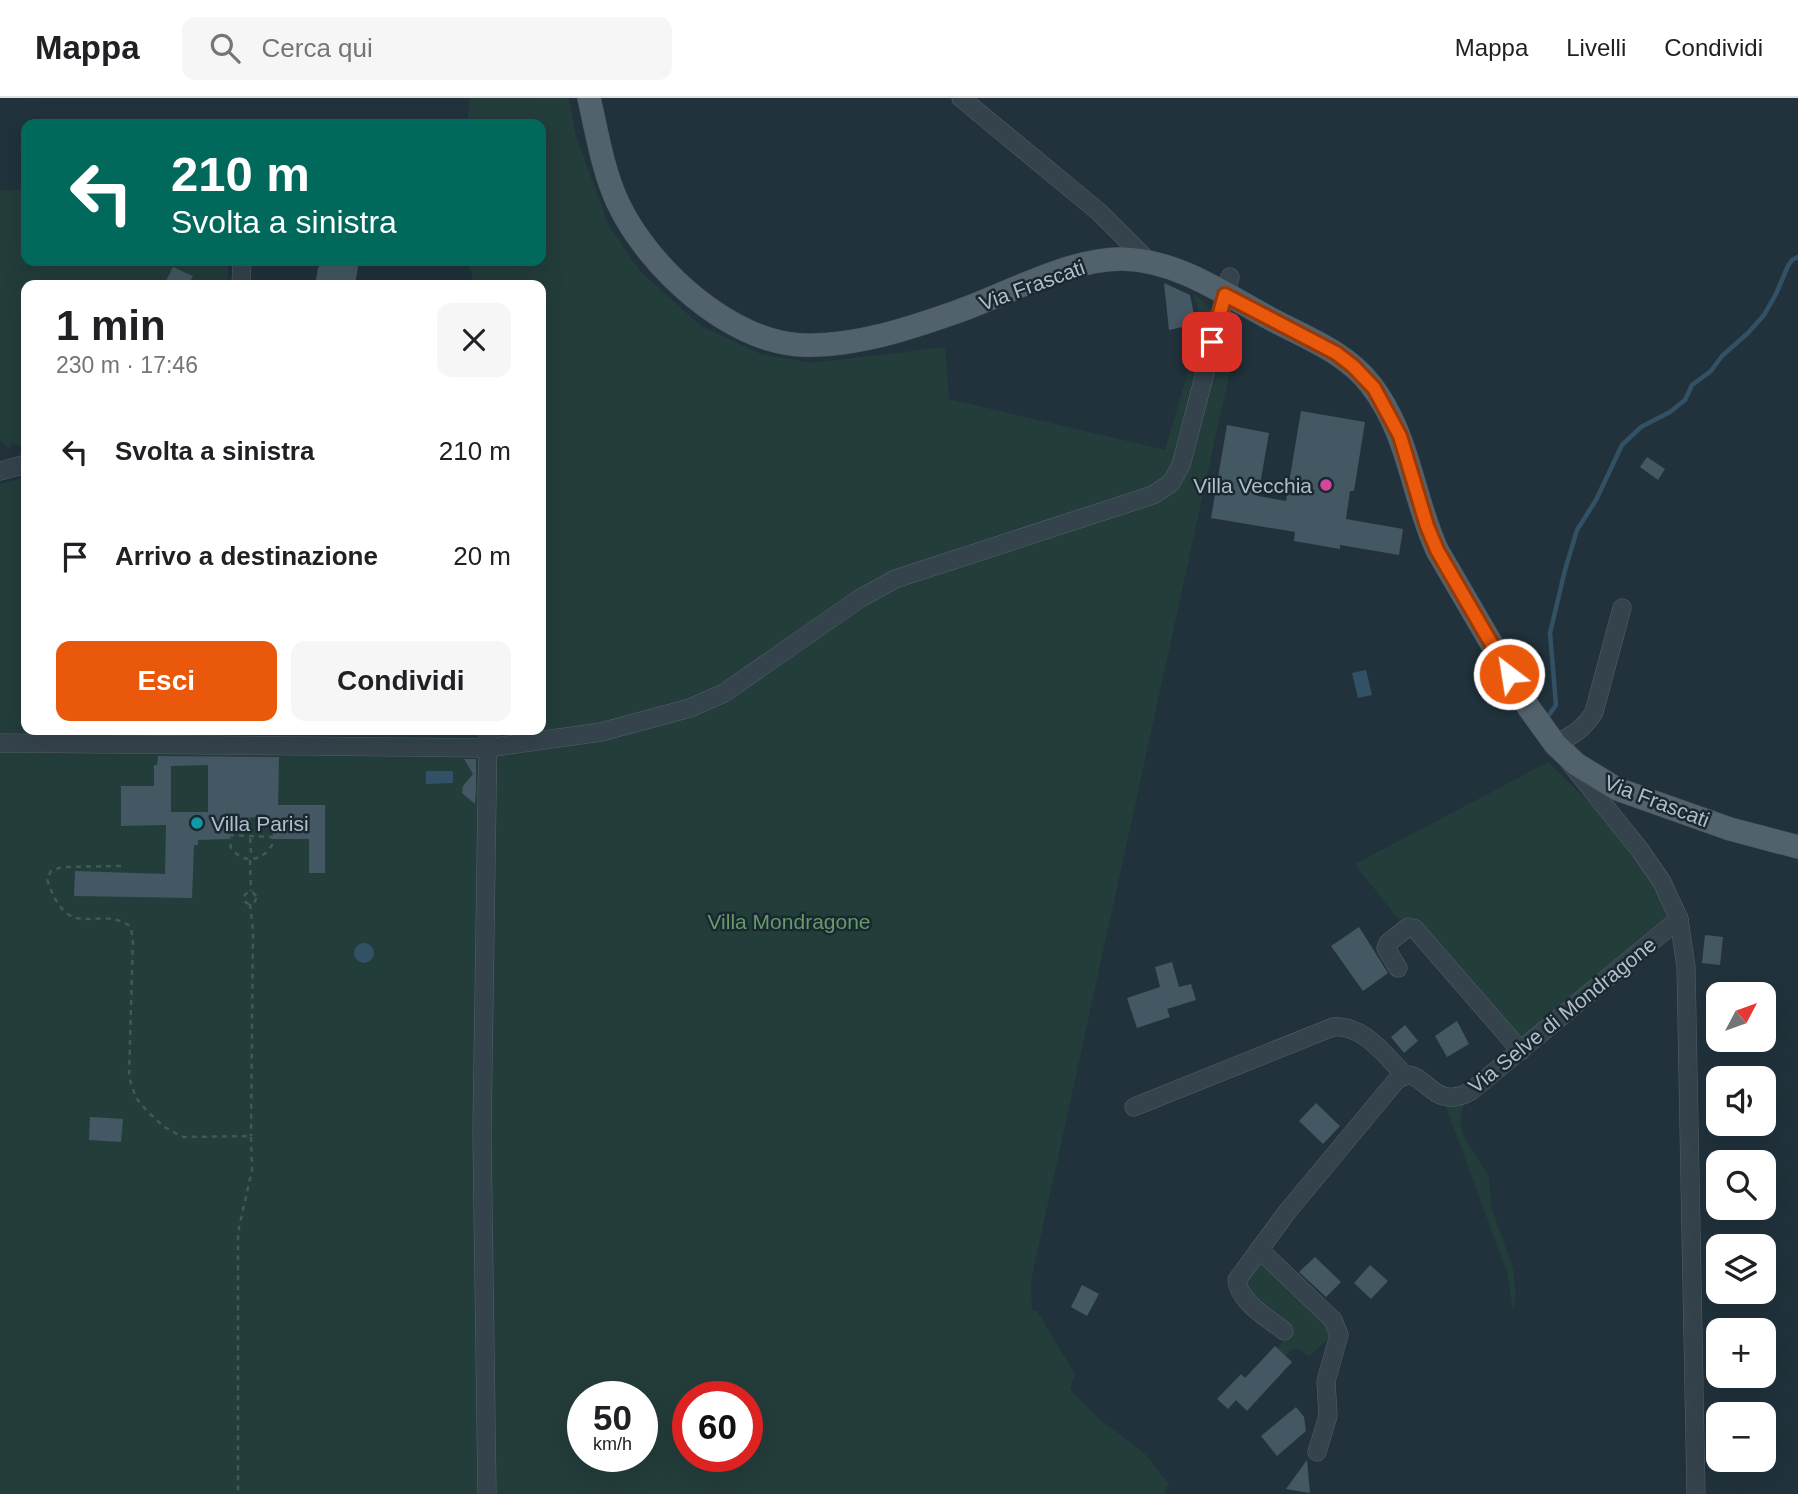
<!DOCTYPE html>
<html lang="it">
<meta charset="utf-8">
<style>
:root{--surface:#fff;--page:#f6f6f6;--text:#202124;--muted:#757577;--line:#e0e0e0;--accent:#ea580c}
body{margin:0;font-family:Arial,sans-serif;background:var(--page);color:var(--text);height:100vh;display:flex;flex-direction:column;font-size:26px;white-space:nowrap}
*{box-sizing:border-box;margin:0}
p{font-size:23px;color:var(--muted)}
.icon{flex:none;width:38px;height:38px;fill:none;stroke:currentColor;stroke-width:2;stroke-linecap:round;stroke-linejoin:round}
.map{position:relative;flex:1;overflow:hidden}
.side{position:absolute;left:21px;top:182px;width:525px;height:455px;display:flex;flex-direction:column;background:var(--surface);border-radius:14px;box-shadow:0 7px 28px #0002}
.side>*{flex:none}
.banner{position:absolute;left:21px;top:21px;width:525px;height:147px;border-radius:14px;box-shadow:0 7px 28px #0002;background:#00695c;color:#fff;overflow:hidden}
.needle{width:46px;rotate:49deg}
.buttons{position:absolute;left:1706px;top:884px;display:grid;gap:14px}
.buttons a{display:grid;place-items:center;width:70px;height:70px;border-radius:14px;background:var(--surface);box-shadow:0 7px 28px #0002;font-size:35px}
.speed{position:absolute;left:567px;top:1283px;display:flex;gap:14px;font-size:35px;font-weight:700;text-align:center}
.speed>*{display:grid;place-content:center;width:91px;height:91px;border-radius:50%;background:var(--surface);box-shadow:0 7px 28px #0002;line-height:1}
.speed small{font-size:18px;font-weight:400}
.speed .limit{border:10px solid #d22;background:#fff;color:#111}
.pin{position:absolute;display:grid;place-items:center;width:60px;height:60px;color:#fff;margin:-30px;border-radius:14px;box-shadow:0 4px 10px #0006}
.me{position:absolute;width:77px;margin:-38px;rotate:329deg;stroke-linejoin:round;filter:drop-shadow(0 0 5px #0008)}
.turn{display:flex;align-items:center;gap:24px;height:147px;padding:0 35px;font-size:32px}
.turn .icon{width:91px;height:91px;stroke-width:2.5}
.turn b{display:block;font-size:49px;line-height:60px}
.round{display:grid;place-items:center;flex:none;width:74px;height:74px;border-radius:14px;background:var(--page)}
.headline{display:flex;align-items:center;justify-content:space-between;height:119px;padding:0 35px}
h1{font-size:42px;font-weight:700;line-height:52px}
.cta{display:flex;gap:14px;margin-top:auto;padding:14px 35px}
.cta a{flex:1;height:80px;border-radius:14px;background:var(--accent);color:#fff;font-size:28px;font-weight:700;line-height:80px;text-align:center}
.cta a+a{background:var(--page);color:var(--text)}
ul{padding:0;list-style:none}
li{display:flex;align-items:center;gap:21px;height:105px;padding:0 35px}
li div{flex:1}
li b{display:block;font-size:26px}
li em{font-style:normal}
header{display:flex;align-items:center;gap:42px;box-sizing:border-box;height:98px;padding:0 35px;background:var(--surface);border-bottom:2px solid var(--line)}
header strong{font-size:33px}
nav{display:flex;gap:38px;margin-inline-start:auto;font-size:24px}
.search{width:490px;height:63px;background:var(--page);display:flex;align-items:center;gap:18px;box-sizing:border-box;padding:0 24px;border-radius:14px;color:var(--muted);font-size:26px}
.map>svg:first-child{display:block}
.green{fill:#233d3b;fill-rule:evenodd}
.water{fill:#335165}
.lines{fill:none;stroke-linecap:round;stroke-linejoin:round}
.stream{stroke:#335165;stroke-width:4.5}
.building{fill:#445863;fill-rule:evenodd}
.minor-casing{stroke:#53616a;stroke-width:19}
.major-casing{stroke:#414f58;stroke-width:24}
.path{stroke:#405957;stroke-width:2.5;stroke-dasharray:5 5;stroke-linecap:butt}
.minor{stroke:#35434c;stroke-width:18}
.major{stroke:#52626c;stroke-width:23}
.route-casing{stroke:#983908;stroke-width:18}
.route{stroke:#ea580c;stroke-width:12}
.hotel-dot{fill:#d1479c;stroke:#1a2831;stroke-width:2.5}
.culture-dot{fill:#0f9aa8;stroke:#1a2831;stroke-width:2.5}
.labels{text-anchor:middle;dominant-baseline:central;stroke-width:5;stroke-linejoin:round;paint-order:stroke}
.street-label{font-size:21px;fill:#b0bec8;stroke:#1a2831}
.poi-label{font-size:21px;fill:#b0bec8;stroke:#1a2831;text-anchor:end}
.park-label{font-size:21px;fill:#659b67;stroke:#1a2831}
</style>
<header>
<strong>Mappa</strong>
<div class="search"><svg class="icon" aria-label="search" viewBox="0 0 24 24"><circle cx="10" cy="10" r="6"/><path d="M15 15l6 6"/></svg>Cerca qui</div>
<nav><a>Mappa</a><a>Livelli</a><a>Condividi</a></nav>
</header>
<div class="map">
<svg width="1798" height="1396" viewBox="0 0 1798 1396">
<rect width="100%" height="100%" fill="#21323c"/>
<g class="green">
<path d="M470,0H569L576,38L608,126L639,172L701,228L761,256L812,265L945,249L949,301L1165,352L1202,226L1193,195L1219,219L1240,227L1031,1183L1032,1213H1037L1075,1276L1070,1291L1097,1319L1145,1356L1169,1386L1165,1392L1166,1396H0V386L26,379V632H541V187H474L468,163H541V26H467ZM583,1298H642V1358H583ZM688,1298H747V1358H688Z"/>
<path d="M0,92H26V163H228V187H26V351L12,344L11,352L0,342Z"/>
<path d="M1548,664L1599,714L1661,792L1671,820L1520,943L1413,819L1398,821L1355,766Z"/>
<path d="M1445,1006L1459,1009L1464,1006L1460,1023L1464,1039L1489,1079L1491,1109L1513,1170L1516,1198L1513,1212L1507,1174Z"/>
<path d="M1261,1159L1335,1234L1309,1259L1299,1251H1293L1285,1258L1277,1250L1292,1234L1244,1192L1243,1183Z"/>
</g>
<g class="water">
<path d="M1366,572L1372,597L1358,600L1352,575Z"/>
<path d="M426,673H453V685L426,686Z"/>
<circle cx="364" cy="855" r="10"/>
</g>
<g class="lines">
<path class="stream" d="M1549,617L1556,607L1550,535L1565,472L1577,432L1596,402L1622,347L1641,329L1670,314L1685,302L1692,287L1711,273L1722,258L1748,235L1764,217L1776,196L1788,168L1792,162L1798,159"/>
</g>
<g class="building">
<path d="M324,163H359L355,187H315L318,170Z"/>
<path d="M173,169L193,178L188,187H164Z"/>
<path d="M1164,185L1190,197L1196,226L1169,232Z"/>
<path d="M1301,313L1365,324L1354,393H1350L1346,421L1403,431L1399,457L1340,447V451L1294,443L1295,434L1211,420L1227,327L1269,335L1258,398L1286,403Z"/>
<path d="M1647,359L1665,371L1658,382L1640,369Z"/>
<path d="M158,658L279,659L278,707H325V775H309V741H273L272,722H268V719L232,720V723H228V741L198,742V747H194L192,800L74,798L75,773L165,776L166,727L121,728V688H154V667H157ZM208,667V714H171V668Z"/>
<path d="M476,661V692L475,706L462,695L463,688L473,676L464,661Z"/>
<path d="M1359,829L1388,875L1363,893L1331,848Z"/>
<path d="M1705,837L1723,839L1720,867L1702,865Z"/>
<path d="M1172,864L1179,889L1191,886L1196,902L1167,911L1170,919L1137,930L1127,900L1160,889L1155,869Z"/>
<path d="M1457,923L1469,946L1447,959L1435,938Z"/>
<path d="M1405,927L1418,943L1404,955L1391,939Z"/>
<path d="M1316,1005L1340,1028L1323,1046L1299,1023Z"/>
<path d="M90,1019L123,1021L121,1044L89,1042Z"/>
<path d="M1315,1159L1341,1184L1326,1199L1299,1174Z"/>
<path d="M1370,1167L1388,1183L1371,1201L1354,1185Z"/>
<path d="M1082,1187L1099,1196L1087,1218L1071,1209Z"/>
<path d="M1275,1248L1292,1264L1247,1313L1236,1302L1228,1311L1217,1301L1241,1276L1245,1280Z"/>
<path d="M1296,1309L1304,1319L1306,1333L1277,1358L1261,1338Z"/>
<path d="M1307,1362L1310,1395L1286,1391Z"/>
</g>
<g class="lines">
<defs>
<g id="minor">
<path d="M961,0L1099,114L1149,164"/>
<path d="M241,187L242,163"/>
<path d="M0,373L26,366"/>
<path d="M1622,510L1594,614C1584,631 1572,638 1555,646L1640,752L1662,784L1679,821L1686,869L1696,1396"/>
<path d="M0,645L488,650L601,634L690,610L724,595L859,501L895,481L1153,397L1171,385L1181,367L1230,179"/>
<path d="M1398,870L1386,850L1388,845L1408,829L1415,831L1521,953"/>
<path d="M1134,1009L1333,929C1364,926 1386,959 1406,978"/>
<path d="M1259,1151L1333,1222L1339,1237L1326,1283L1328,1318L1317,1354"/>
<path d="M1284,1233C1269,1221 1238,1203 1237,1182L1287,1114L1395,984C1423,958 1428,1018 1471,993L1679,821"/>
<path d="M487,1396L482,1035L488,632"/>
</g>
<path id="major" d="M589,0C597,35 603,73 618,105C648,169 729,244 802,247C855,249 911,230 959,213C1009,195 1071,160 1123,161C1177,162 1226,197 1271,221C1306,240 1346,254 1371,287C1409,336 1412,397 1437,452L1529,610L1555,646L1576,666L1617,691L1730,731L1798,749"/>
</defs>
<use href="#minor" class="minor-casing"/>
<use href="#major" class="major-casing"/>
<g class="path">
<path d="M249,720L251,755"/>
<path d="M229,737L272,739V747C262,764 243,766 231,750Z"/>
<path d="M250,762L251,793"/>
<path d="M121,768L62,769L51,773L47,781C69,848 96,805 130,828L133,840L129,979L136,1000L149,1015L164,1029L183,1039L251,1038L252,1072L238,1134V1396"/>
<circle cx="250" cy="800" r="6"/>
<path d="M250,806L253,832L251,1038"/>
</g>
<use href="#minor" class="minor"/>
<use href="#major" class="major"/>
</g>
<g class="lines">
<defs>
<path id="route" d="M1212,244L1225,197L1336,255L1353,268L1374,290L1400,338L1427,428L1437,452L1509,576"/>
</defs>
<use href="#route" class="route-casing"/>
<use href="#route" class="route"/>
</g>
<circle class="hotel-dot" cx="1326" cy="387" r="7"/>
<circle class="culture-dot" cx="197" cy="725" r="7"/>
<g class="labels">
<g class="street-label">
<text transform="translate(1032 187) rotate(-20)">Via Frascati</text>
<text transform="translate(1657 703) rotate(21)">Via Frascati</text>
<text transform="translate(1562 917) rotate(-39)">Via Selve di Mondragone</text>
</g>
<g class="poi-label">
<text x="1312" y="387">Villa Vecchia</text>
<text x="211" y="725" text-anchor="start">Villa Parisi</text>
</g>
<g class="park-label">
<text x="789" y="823">Villa Mondragone</text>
</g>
</g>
</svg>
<div class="buttons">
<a><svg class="needle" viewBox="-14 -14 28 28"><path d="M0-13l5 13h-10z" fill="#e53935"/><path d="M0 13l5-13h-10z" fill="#757577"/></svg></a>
<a><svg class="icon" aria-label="sound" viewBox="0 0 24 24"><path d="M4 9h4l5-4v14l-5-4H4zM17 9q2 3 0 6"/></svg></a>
<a><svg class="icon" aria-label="search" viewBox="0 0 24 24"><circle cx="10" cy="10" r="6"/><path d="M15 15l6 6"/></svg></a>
<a><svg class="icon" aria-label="layers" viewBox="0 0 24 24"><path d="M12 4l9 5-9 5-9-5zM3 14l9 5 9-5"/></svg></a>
<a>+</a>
<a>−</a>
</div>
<div class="speed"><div>50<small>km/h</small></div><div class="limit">60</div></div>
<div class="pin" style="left:1212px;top:244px;background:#d93025"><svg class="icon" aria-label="arrive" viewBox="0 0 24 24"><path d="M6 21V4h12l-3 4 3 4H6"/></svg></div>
<svg class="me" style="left:1509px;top:576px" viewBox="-20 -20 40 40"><circle r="17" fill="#ea580c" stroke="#fff" stroke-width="3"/><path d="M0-11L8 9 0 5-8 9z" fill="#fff"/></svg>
<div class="banner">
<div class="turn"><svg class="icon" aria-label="left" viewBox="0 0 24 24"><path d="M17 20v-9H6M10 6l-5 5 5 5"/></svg><div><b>210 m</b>Svolta a sinistra</div></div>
</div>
<section class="side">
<div class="headline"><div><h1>1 min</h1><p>230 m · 17:46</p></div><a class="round"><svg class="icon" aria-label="close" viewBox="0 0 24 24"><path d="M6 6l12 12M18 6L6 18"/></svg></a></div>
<ul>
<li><svg class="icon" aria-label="left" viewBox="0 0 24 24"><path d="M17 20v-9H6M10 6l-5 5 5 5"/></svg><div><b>Svolta a sinistra</b></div><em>210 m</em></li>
<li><svg class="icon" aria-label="arrive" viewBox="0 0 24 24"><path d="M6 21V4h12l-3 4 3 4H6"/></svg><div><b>Arrivo a destinazione</b></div><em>20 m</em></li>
</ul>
<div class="cta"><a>Esci</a><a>Condividi</a></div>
</section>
</div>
